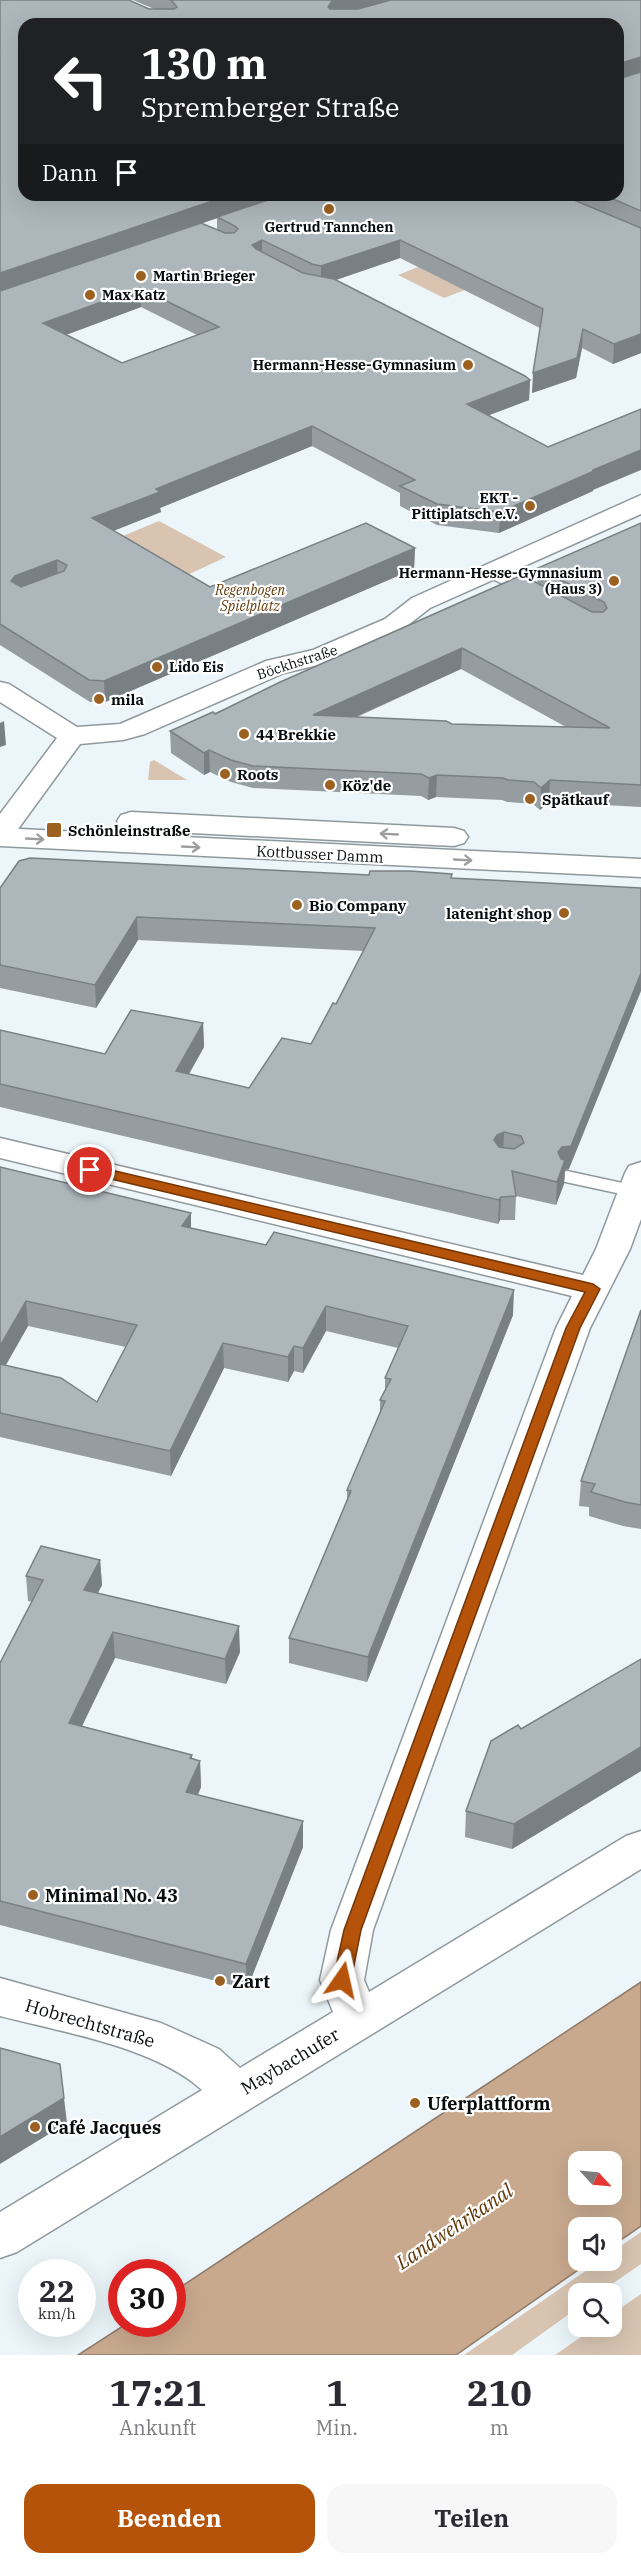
<!DOCTYPE html>
<html lang="de">
<meta charset="utf-8">
<style>
:root{--surface:#fff;--page:#f7f7f7;--text:#2b2b33;--muted:#7c7c81;--accent:#b45309}
body{margin:0;font-family:"IBM Plex Serif",serif;background:var(--page);color:var(--text);height:100vh;display:flex;flex-direction:column;font-size:22px;white-space:nowrap}
*{box-sizing:border-box;margin:0}
p{font-size:20px;color:var(--muted)}
.icon{flex:none;width:33px;height:33px;fill:none;stroke:currentColor;stroke-width:2;stroke-linecap:round;stroke-linejoin:round}
.map{position:relative;height:2355px;overflow:hidden}
.sheet{display:flex;flex-direction:column;background:var(--surface);flex:1}
.sheet>*{flex:none}
.banner{position:absolute;left:18px;top:18px;width:606px;height:183px;border-radius:18px;box-shadow:0 6px 24px #0002;background:#202124;color:#fff;overflow:hidden}
.needle{width:39px;rotate:116deg}
.fabs{position:absolute;left:568px;top:2151px;display:grid;gap:12px}
.fabs a{display:grid;place-items:center;width:54px;height:54px;border-radius:12px;background:var(--surface);box-shadow:0 6px 24px #0002;font-size:30px}
.speed{position:absolute;left:18px;top:2259px;display:flex;gap:12px;font-size:30px;font-weight:700;text-align:center}
.speed>*{display:grid;place-content:center;width:78px;height:78px;border-radius:50%;background:var(--surface);box-shadow:0 6px 24px #0002;line-height:1}
.speed small{font-size:15px;font-weight:400}
.speed .limit{border:9px solid #d22;background:#fff;color:#111}
.pin{position:absolute;display:grid;place-items:center;width:51px;height:51px;color:#fff;margin:-26px;border:3px solid #fff;border-radius:50%;box-shadow:0 2px 6px #0007}
.me{position:absolute;width:66px;margin:-33px;rotate:11deg;stroke-linejoin:round;filter:drop-shadow(0 0 4px #0008)}
.turn{display:flex;align-items:center;gap:21px;height:126px;padding:0 24px;font-size:27px}
.turn .icon{width:78px;height:78px;stroke-width:2.5}
.turn b{display:block;font-size:42px;line-height:51px}
.then{display:flex;align-items:center;height:57px;padding:0 24px;background:#0003;gap:12px;font-size:22px}
.eta{display:flex;justify-content:space-evenly;align-items:center;height:102px;text-align:center}
.eta b{font-size:36px;font-weight:700;line-height:42px}
.button{display:flex;gap:12px;margin-top:auto;padding:12px 24px}
.button a{flex:1;height:69px;border-radius:18px;background:var(--accent);color:#fff;font-size:24px;font-weight:700;line-height:69px;text-align:center}
.button a+a{background:var(--page);color:var(--text)}
.map>svg:first-child{display:block}
.green{fill:#d8c4b1}
.water{fill:#c8a98e;stroke:#8f7a68;stroke-width:1.5;fill-rule:evenodd}
.lines{fill:none;stroke-linecap:round;stroke-linejoin:round}
.lane-casing{stroke:#8f999d;stroke-width:3}
.street-casing{stroke:#8f999d;stroke-width:3}
.secondary-casing{stroke:#8f999d;stroke-width:3}
.lane{fill:#fff;fill-rule:evenodd}
.street{fill:#fff;fill-rule:evenodd}
.secondary{fill:#fff;fill-rule:evenodd}
.wall{fill:#959da1;fill-rule:evenodd}
.shaded-wall{fill:#798083}
.building{fill:#adb7bb;stroke:#798083;stroke-width:1.5;fill-rule:evenodd}
.oneway{stroke:#9d9e9f}
.route{fill:#b45309;stroke:#753606;stroke-width:1.5}
.poi-dot{fill:#9c6121;stroke:#fff;stroke-width:2}
.labels{text-anchor:middle;dominant-baseline:central;stroke-width:4.5;stroke-linejoin:round;paint-order:stroke}
.far-poi-label{font-size:14px;font-weight:bold;fill:#0a0d0f;stroke:#fff;text-anchor:start}
.far-park-label{font-size:14px;font-style:italic;fill:#663c0e;stroke:#fff}
.far-street-label{font-size:14px;fill:#0a0d0f;stroke:#fff}
.poi-label{font-size:15px;font-weight:bold;fill:#0a0d0f;stroke:#fff;text-anchor:start}
.street-label{font-size:15px;fill:#0a0d0f;stroke:#fff}
.near-poi-label{font-size:18px;font-weight:bold;fill:#0a0d0f;stroke:#fff;text-anchor:start}
.near-street-label{font-size:18px;fill:#0a0d0f;stroke:#fff}
.near-water-label{font-size:20px;font-style:italic;fill:#5f3605;stroke:#fff}
</style>
<div class="map">
<svg width="641" height="2355" viewBox="0 0 641 2355">
<rect width="100%" height="100%" fill="#ecf6fa"/>
<g class="green">
<path d="M418,267L465,290L444,298L398,275Z"/>
<path d="M159,521L226,557L181,578L113,540Z"/>
<path d="M154,760L187,780H148L150,762Z"/>
<path d="M641,2232V2264L599,2293L579,2294V2307L512,2355H464L600,2261L612,2260V2252Z"/>
<path d="M641,2294V2355H555L595,2327L612,2326V2314Z"/>
</g>
<path class="water" d="M641,1982V2226L612,2246V2228H579V2260L591,2261L456,2355H78L126,2324H172L173,2292ZM579,2162H612V2194H579Z"/>
<g class="lines">
<defs>
<g id="lane">
<path d="M490,568L534,589L536,592L534,595H524L485,575L483,572Z"/>
<path d="M567,1171L641,1187V1195L635,1197L561,1181L558,1177L561,1173Z"/>
</g>
<g id="street">
<path d="M641,495V514L430,608L403,629L331,662L284,673L145,734L123,740L80,744L10,840L0,843V814L57,738L0,702V682L9,684L77,727L120,724L266,661L313,650L385,619L412,598Z"/>
<path d="M0,1138L583,1275L596,1249L625,1173L629,1166L641,1162V1219L630,1249L590,1328L373,1930L364,1980L369,1992L626,1836L641,1831V1869L17,2252L0,2258V2212L202,2090C155,2047 62,2032 0,2016V1978L161,2023L219,2049L240,2068L333,2012L320,1980L331,1930L556,1328L572,1296L0,1158Z"/>
</g>
<g id="secondary">
<path d="M131,812L454,828L464,831L468,837L464,843L454,846L131,830L121,827L117,821L121,815Z"/>
<path d="M0,828L641,859V877L0,846Z"/>
</g>
</defs>
<use href="#lane" class="lane-casing"/>
<use href="#street" class="street-casing"/>
<use href="#secondary" class="secondary-casing"/>
<use href="#lane" class="lane"/>
<use href="#street" class="street"/>
<use href="#secondary" class="secondary"/>
</g>
<g class="wall">
<path d="M0,0L154,9L133,0H641V353L613,364L582,348L576,378L532,393L540,328L400,258L336,280L530,380L529,400L489,415L593,490V491L499,533L437,525L400,506V493L312,446L160,508L161,512L113,531L210,587L415,548L414,569L105,702H90L0,645ZM24,24H618V195H24ZM217,218V230L202,223ZM141,307L197,335L122,363L66,335Z"/>
<path d="M641,523V807L549,802L540,810L533,804L507,802L502,800L436,797L428,800L421,796L253,788L231,782L210,772L204,775L171,753L170,731L537,583L538,568ZM461,669L566,727L452,724L357,717Z"/>
<path d="M369,875L452,878L569,1169L565,1170L564,1184L556,1205L516,1196L515,1220H500L498,1224L0,1107V1030L105,1054L203,1023L204,1047L189,1074L249,1088L311,1044L336,1004L364,951L138,940L96,1008L0,988V888Z"/>
<path d="M0,1167L191,1228L513,1315L367,1682L289,1663V1638L347,1500V1490L380,1412V1400L385,1390V1378L398,1348L326,1331L303,1373L294,1371L288,1382L224,1368L171,1476L0,1437ZM28,1326L126,1347L97,1402L6,1365Z"/>
<path d="M641,1310V1529L623,1526L589,1516V1507L579,1506L581,1481Z"/>
<path d="M100,1560L102,1585L98,1593L240,1652L226,1684L115,1658L81,1726L200,1761L201,1787L198,1795L303,1821V1847L247,1989L0,1925V1663L32,1602L28,1601L26,1576Z"/>
<path d="M641,1659V1771L512,1849L465,1837L466,1811L521,1729Z"/>
</g>
<g class="shaded-wall">
<path d="M336,0H395L332,18L328,7L332,1Z"/>
<path d="M641,57V74L618,81V64Z"/>
<path d="M230,195H284L0,293V273Z"/>
<path d="M262,240V259L252,245Z"/>
<path d="M400,240V258L321,285V266Z"/>
<path d="M140,288L141,307L44,343L43,323Z"/>
<path d="M583,329L582,348L576,378L532,393L533,373Z"/>
<path d="M641,334V353L613,364L614,344Z"/>
<path d="M530,380L529,400L466,424L467,404Z"/>
<path d="M312,426V446L160,508L161,512L93,539L92,518L156,489Z"/>
<path d="M641,450V470L593,490V491L499,533L500,512L593,470Z"/>
<path d="M415,548L414,569L105,702L104,681Z"/>
<path d="M57,560L58,581L16,597L11,581L15,576Z"/>
<path d="M462,648L461,669L313,736V715Z"/>
<path d="M4,721L6,745L0,747V723Z"/>
<path d="M209,750L210,772L204,775V753Z"/>
<path d="M437,775L436,797L428,800L429,778Z"/>
<path d="M550,780L549,802L540,810L541,788Z"/>
<path d="M137,917L138,940L96,1008L95,985Z"/>
<path d="M641,973V991L569,1169L565,1170L564,1184L556,1205L558,1152Z"/>
<path d="M203,1023L204,1047L177,1095L176,1071Z"/>
<path d="M504,1132L503,1156L494,1140L497,1135Z"/>
<path d="M501,1197L500,1220L498,1224L499,1200Z"/>
<path d="M191,1213V1237L182,1226Z"/>
<path d="M514,1290L513,1315L367,1682L368,1657Z"/>
<path d="M26,1301L28,1326L0,1375V1346Z"/>
<path d="M326,1306V1331L303,1373V1348Z"/>
<path d="M223,1343L224,1368L171,1476L170,1451Z"/>
<path d="M294,1346V1371L288,1382V1357Z"/>
<path d="M100,1560L102,1585L86,1615L84,1590Z"/>
<path d="M239,1626L240,1652L226,1684L225,1659Z"/>
<path d="M113,1632L115,1658L71,1749L69,1723Z"/>
<path d="M641,1747V1771L512,1849L514,1824Z"/>
<path d="M192,1755L193,1778L200,1761L201,1787L187,1818L186,1792L190,1758Z"/>
<path d="M303,1821V1847L247,1989L246,1964Z"/>
<path d="M64,2098L67,2123L0,2164V2137Z"/>
</g>
<g class="building">
<path d="M0,0H129L149,9H174L177,7L172,1L170,0H336L332,1L328,7L330,9H358L391,0H641V57L618,64V24H24V195H230L0,273Z"/>
<path d="M641,72V211L604,195H618V79Z"/>
<path d="M283,195H562L641,228V334L614,344L583,329L577,358L533,373L543,309L400,240L321,266L312,264L262,240L252,245L256,249L303,273L334,279L525,376L530,380L467,404L548,447L641,409V450L593,470L594,471L500,512L437,504L400,486L415,480L312,426L156,489L160,492L92,518L210,587L366,523L415,548L104,681L89,680L0,624V291L201,223L225,233H234L238,229L235,226L217,217ZM140,288L219,327L122,363L43,323ZM57,560L67,565L64,571L21,587L11,581L15,576Z"/>
<path d="M641,523V785L550,780L541,788L534,782L508,780L503,778L437,775L429,778L421,774L253,766L231,760L209,750L204,753L170,731L213,712L215,714L278,683L522,575L592,612H603L607,608L604,602L538,568ZM462,648L610,728L452,724L446,721L313,715Z"/>
<path d="M30,858L369,875L370,871H410L452,874L451,878L641,888V973L571,1146L562,1147L558,1152L561,1159L565,1160L557,1182L512,1171L516,1196L501,1197L499,1200L0,1084V1030L105,1054L131,1010L203,1023L176,1071L249,1088L282,1038L311,1044L333,1003L336,1004L375,928L137,917L95,985L0,965V888L19,861ZM504,1132L521,1136L524,1143L514,1149L499,1147L494,1140L497,1135Z"/>
<path d="M0,1167L191,1213L182,1226L266,1245L274,1232L514,1290L368,1657L289,1638L351,1491L347,1490L385,1401L380,1400L391,1379L385,1378L408,1326L326,1306L303,1348L294,1346L288,1357L223,1343L170,1451L0,1413V1364L61,1378L97,1402L137,1325L26,1301L0,1346Z"/>
<path d="M641,1310V1505L625,1502L591,1492L595,1484L581,1481Z"/>
<path d="M41,1546L100,1560L84,1590L239,1626L225,1659L113,1632L69,1723L192,1755L190,1758L200,1761L186,1792L303,1821L246,1964L0,1901V1663L43,1580L26,1576Z"/>
<path d="M641,1659V1747L514,1824L466,1811L491,1741L518,1725L521,1729Z"/>
<path d="M0,2048L60,2064L64,2098L0,2137Z"/>
</g>
<defs><path id="oneway-shaft" d="M-6 0H5M1.5-3L5.5 0L1.5 3" fill="none" stroke-width="1.6" stroke-linecap="round" stroke-linejoin="round" transform="scale(1.5)"/></defs>
<g class="oneway">
<use href="#oneway-shaft" transform="translate(389 834) rotate(-177)"/>
<use href="#oneway-shaft" transform="translate(35 839) rotate(3)"/>
<use href="#oneway-shaft" transform="translate(191 847) rotate(3)"/>
<use href="#oneway-shaft" transform="translate(463 860) rotate(3)"/>
</g>
<path class="route" d="M90,1165L593,1284L600,1289L580,1328L361,1930L351,1980L349,1986L342,1988L336,1986L333,1980L344,1930L566,1328L585,1292L86,1173L84,1170L86,1167Z"/>
<g class="poi-dot">
<circle cx="329" cy="209" r="6"/>
<circle cx="141" cy="276" r="6"/>
<circle cx="90" cy="295" r="6"/>
<circle cx="468" cy="365" r="6"/>
<circle cx="530" cy="506" r="6"/>
<circle cx="614" cy="581" r="6"/>
<circle cx="157" cy="667" r="6"/>
<circle cx="99" cy="699" r="6"/>
<circle cx="244" cy="734" r="6"/>
<circle cx="225" cy="774" r="6"/>
<circle cx="330" cy="785" r="6"/>
<circle cx="530" cy="799" r="6"/>
<rect x="46" y="822" width="16" height="16" rx="3"/>
<circle cx="297" cy="905" r="6"/>
<circle cx="564" cy="913" r="6"/>
<circle cx="33" cy="1895" r="6"/>
<circle cx="220" cy="1981" r="6"/>
<circle cx="415" cy="2103" r="6"/>
<circle cx="35" cy="2127" r="6"/>
</g>
<g class="labels">
<g class="far-poi-label">
<text x="329" y="227" text-anchor="middle">Gertrud Tannchen</text>
<text x="153" y="276">Martin Brieger</text>
<text x="102" y="295">Max Katz</text>
<text x="456" y="365" text-anchor="end">Hermann-Hesse-Gymnasium</text>
<text x="518" y="498" text-anchor="end">EKT -<tspan x="518" dy="16">Pittiplatsch e.V.</tspan></text>
<text x="602" y="573" text-anchor="end">Hermann-Hesse-Gymnasium<tspan x="602" dy="16">(Haus 3)</tspan></text>
<text x="169" y="667">Lido Eis</text>
</g>
<g class="far-park-label">
<text x="250" y="590">Regenbogen<tspan x="250" dy="16">Spielplatz</tspan></text>
</g>
<g class="far-street-label">
<text transform="translate(297 662) rotate(-18)">Böckhstraße</text>
</g>
<g class="poi-label">
<text x="111" y="699">mila</text>
<text x="256" y="734">44 Brekkie</text>
<text x="237" y="774">Roots</text>
<text x="342" y="785">Köz'de</text>
<text x="542" y="799">Spätkauf</text>
<text x="68" y="830">Schönleinstraße</text>
<text x="309" y="905">Bio Company</text>
<text x="552" y="913" text-anchor="end">latenight shop</text>
</g>
<g class="street-label">
<text transform="translate(320 854) rotate(3)">Kottbusser Damm</text>
</g>
<g class="near-poi-label">
<text x="45" y="1895">Minimal No. 43</text>
<text x="232" y="1981">Zart</text>
<text x="427" y="2103">Uferplattform</text>
<text x="47" y="2127">Café Jacques</text>
</g>
<g class="near-street-label">
<text transform="translate(90 2023) rotate(16)">Hobrechtstraße</text>
<text transform="translate(290 2061) rotate(-31)">Maybachufer</text>
</g>
<g class="near-water-label">
<text transform="translate(454 2226) rotate(-34)">Landwehrkanal</text>
</g>
</g>
</svg>
<div class="fabs">
<a><svg class="needle" viewBox="-14 -14 28 28"><path d="M0-13l5 13h-10z" fill="#e53935"/><path d="M0 13l5-13h-10z" fill="#7c7c81"/></svg></a>
<a><svg class="icon" aria-label="sound" viewBox="0 0 24 24"><path d="M4 9h4l5-4v14l-5-4H4zM17 9q2 3 0 6"/></svg></a>
<a><svg class="icon" aria-label="search" viewBox="0 0 24 24"><circle cx="10" cy="10" r="6"/><path d="M15 15l6 6"/></svg></a>
</div>
<div class="speed"><div>22<small>km/h</small></div><div class="limit">30</div></div>
<div class="pin" style="left:90px;top:1170px;background:#d93025"><svg class="icon" aria-label="arrive" viewBox="0 0 24 24"><path d="M6 21V4h12l-3 4 3 4H6"/></svg></div>
<svg class="me" style="left:342px;top:1980px" viewBox="-20 -20 40 40"><path d="M0-17L14 15 0 8-14 15z" fill="#b45309" stroke="#fff" stroke-width="4"/></svg>
<div class="banner">
<div class="turn"><svg class="icon" aria-label="left" viewBox="0 0 24 24"><path d="M17 20v-9H6M10 6l-5 5 5 5"/></svg><div><b>130 m</b>Spremberger Straße</div></div>
<div class="then">Dann<svg class="icon" aria-label="arrive" viewBox="0 0 24 24"><path d="M6 21V4h12l-3 4 3 4H6"/></svg></div>
</div>
</div>
<section class="sheet">
<div class="eta">
<div><b>17:21</b><p>Ankunft</p></div>
<div><b>1</b><p>Min.</p></div>
<div><b>210</b><p>m</p></div>
</div>
<div class="button"><a>Beenden</a><a>Teilen</a></div>
</section>
